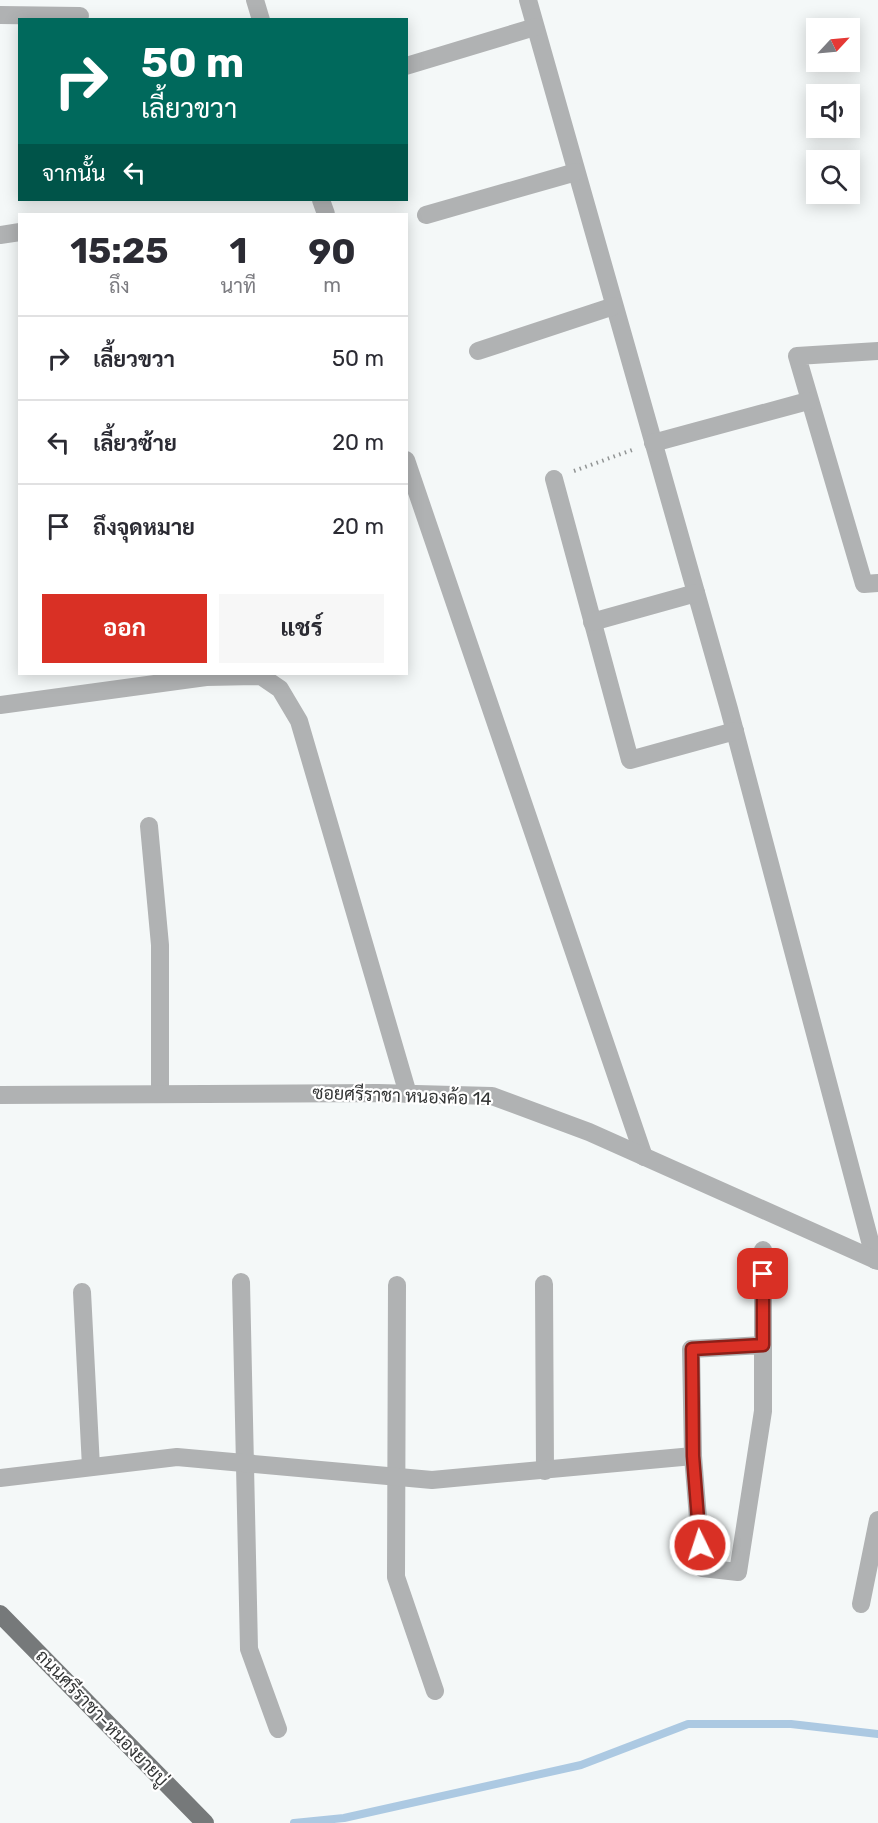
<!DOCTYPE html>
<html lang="th">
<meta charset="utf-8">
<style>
:root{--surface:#fff;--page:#f7f7f7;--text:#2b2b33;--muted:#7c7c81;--line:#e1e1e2;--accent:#d93025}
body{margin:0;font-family:Rubik,Sarabun,sans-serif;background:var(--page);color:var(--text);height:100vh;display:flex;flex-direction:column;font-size:22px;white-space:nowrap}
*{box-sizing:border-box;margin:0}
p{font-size:20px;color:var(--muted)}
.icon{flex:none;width:33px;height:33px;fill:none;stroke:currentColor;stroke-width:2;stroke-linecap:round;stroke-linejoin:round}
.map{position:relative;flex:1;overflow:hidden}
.panel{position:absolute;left:18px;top:213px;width:390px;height:462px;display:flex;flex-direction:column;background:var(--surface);border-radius:0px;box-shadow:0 3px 15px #0003}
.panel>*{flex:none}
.banner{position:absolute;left:18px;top:18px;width:390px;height:183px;border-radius:0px;box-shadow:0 3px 15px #0003;background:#00695c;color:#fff;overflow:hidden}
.needle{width:39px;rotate:64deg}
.fabs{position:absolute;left:806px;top:18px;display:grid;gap:12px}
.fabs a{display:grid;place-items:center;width:54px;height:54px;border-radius:0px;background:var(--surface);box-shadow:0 3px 15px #0003;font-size:30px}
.pin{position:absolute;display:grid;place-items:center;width:51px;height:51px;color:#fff;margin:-26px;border-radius:12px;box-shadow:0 3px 9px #0006}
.me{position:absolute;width:66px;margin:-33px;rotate:356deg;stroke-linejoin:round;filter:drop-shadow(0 0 4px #0008)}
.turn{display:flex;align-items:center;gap:21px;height:126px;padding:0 24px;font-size:27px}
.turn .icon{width:78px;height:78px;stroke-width:2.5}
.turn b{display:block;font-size:42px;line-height:51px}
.then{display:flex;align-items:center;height:57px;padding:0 24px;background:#0003;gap:12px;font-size:22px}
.eta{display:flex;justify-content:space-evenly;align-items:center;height:102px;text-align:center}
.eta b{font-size:36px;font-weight:700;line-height:42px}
.button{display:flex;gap:12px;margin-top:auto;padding:12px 24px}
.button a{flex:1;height:69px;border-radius:0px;background:var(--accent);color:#fff;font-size:24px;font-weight:700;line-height:69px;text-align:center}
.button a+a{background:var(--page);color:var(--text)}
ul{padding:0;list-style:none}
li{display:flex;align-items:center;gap:18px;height:84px;padding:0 24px;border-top:2px solid var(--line)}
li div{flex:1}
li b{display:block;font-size:22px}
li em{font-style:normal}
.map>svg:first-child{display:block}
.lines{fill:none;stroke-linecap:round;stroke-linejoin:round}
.stream{stroke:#acc9e2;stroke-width:8}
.path{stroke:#929595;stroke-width:4;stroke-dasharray:1.5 4.5;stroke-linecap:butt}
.minor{stroke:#b0b2b3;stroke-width:18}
.major{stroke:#76797a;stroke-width:18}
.route-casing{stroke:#8d1f18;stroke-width:15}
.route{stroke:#d93025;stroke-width:10}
.labels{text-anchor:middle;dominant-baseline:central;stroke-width:4.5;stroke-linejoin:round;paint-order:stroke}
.street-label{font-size:18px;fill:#333535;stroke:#fff}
</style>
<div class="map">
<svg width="878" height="1823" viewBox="0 0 878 1823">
<rect width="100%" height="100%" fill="#f4f8f8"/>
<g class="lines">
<path class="stream" d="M294,1823L344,1818L581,1765L688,1724H791L878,1734"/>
<path class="path" d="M574,471L632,450"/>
<g class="minor">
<path d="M255,0L261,20"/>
<path d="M528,0L729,709L875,1260"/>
<path d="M0,15L80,16"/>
<path d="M406,66L535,27"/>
<path d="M321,200L326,214"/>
<path d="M426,215L576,172"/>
<path d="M0,235L20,232"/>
<path d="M478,351L614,306"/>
<path d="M878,351L797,356L864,584L878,583"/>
<path d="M653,443L808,401"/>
<path d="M406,460L644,1157"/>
<path d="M554,479L630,760L735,731"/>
<path d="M592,622L696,593"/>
<path d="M0,705L206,677L261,676L280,689L299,721L408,1094"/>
<path d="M149,826L160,945V1094"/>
<path d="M0,1095L378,1093L492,1096L589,1132L878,1261"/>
<path d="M763,1250V1411L738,1572L702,1568L693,1456L691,1349L763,1345"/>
<path d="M241,1282L249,1649L278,1729"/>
<path d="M544,1284L545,1471"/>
<path d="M397,1285L396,1577L435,1691"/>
<path d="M82,1292L91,1467"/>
<path d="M0,1478L177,1457L432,1480L693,1456"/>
<path d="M861,1604L878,1520"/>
</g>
<path class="major" d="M0,1614L205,1823"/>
</g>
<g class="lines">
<defs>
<path id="route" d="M700,1545L693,1456L692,1349L763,1345V1274"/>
</defs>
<use href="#route" class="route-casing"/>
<use href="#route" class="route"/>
</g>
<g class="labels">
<g class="street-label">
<text transform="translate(402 1096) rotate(2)">ซอยศรีราชา หนองค้อ 14</text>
<text transform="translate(102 1718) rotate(46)">ถนนศรีราชา-หนองยายบู่</text>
</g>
</g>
</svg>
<div class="fabs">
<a><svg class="needle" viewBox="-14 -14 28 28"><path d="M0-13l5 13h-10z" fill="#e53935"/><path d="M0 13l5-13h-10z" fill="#7c7c81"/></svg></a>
<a><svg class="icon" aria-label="sound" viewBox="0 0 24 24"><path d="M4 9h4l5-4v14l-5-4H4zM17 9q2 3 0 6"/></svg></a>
<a><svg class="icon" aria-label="search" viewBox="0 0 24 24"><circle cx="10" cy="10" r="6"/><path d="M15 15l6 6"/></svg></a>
</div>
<div class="pin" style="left:763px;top:1274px;background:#d93025"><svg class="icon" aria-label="arrive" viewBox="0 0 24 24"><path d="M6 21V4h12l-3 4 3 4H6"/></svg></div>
<svg class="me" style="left:700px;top:1545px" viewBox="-20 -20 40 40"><circle r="17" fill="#d93025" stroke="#fff" stroke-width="3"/><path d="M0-11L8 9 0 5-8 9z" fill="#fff"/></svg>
<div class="banner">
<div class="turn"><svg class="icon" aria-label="right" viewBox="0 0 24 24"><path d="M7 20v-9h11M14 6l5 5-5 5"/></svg><div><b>50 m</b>เลี้ยวขวา</div></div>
<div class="then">จากนั้น<svg class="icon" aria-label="left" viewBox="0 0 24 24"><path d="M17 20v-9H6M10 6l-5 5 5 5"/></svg></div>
</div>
<section class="panel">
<div class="eta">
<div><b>15:25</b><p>ถึง</p></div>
<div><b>1</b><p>นาที</p></div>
<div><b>90</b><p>m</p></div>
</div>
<ul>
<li><svg class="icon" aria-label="right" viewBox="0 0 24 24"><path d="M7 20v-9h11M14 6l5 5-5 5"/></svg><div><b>เลี้ยวขวา</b></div><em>50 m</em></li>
<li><svg class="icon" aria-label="left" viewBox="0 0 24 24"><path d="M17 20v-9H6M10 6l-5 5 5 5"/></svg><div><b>เลี้ยวซ้าย</b></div><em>20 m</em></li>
<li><svg class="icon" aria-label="arrive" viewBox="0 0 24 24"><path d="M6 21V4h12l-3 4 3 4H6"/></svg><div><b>ถึงจุดหมาย</b></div><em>20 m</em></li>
</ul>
<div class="button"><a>ออก</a><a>แชร์</a></div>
</section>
</div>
